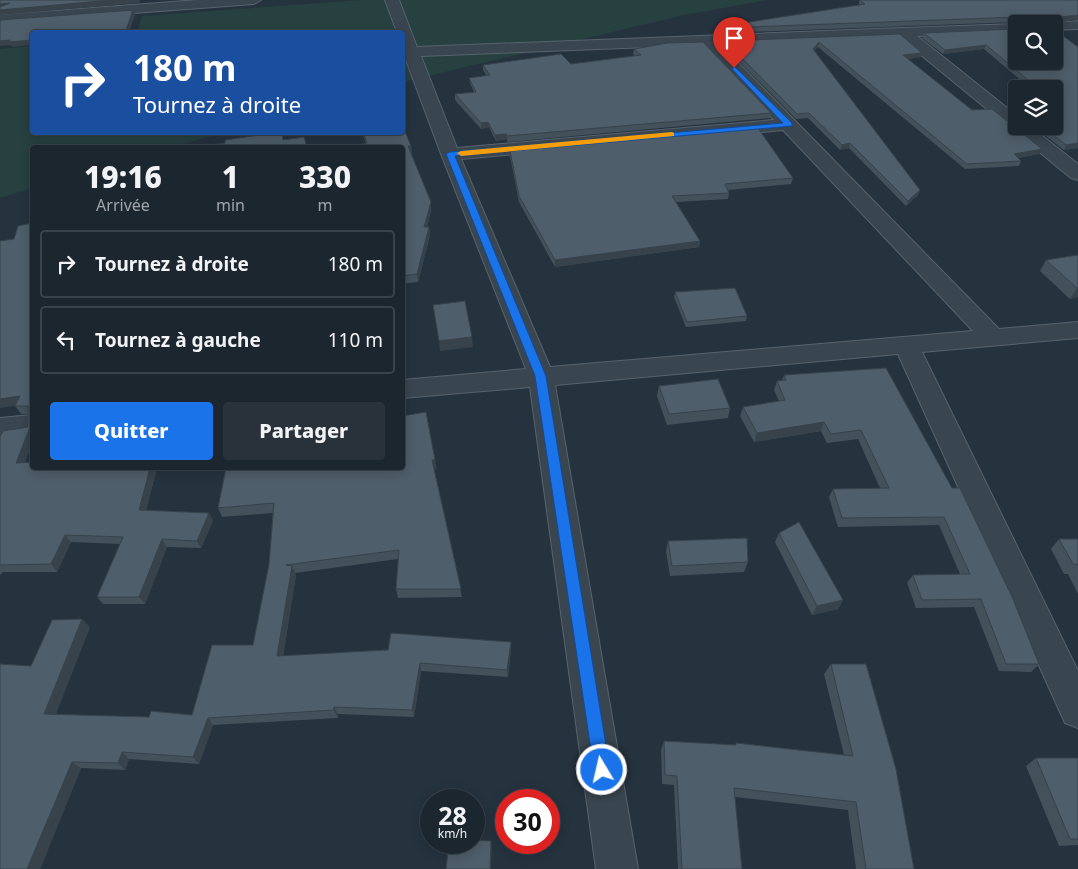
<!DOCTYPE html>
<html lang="fr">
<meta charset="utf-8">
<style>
:root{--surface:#1c262f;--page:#29323b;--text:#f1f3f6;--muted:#a0a5aa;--line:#3a434b;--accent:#1a73e8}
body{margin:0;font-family:"Noto Sans",sans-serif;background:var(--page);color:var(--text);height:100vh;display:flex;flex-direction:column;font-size:19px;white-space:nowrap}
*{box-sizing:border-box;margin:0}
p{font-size:16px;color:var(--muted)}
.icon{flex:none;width:28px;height:28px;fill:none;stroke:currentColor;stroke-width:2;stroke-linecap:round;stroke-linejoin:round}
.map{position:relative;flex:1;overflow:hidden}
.side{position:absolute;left:30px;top:145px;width:375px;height:325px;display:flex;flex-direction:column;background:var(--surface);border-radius:5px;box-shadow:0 2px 12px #0003,0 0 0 1px var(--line)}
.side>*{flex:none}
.top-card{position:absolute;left:30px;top:30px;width:375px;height:105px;border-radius:5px;box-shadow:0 2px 12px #0003,0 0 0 1px var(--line);background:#1a4fa0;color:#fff;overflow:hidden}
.buttons{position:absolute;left:1008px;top:15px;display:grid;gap:10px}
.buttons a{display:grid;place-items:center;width:55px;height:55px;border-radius:5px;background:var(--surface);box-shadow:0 2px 12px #0003,0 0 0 1px var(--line);font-size:25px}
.speed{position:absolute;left:420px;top:789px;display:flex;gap:10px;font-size:25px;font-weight:700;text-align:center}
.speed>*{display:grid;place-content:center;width:65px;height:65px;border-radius:50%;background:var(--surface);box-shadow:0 2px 12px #0003,0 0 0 1px var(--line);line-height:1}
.speed small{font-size:12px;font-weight:400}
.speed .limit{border:8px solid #d22;background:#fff;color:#111}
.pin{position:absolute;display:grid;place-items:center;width:42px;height:42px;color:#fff;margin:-51px -21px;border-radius:50% 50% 50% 0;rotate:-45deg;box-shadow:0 0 5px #0007}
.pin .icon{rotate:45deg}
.me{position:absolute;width:55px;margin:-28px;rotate:351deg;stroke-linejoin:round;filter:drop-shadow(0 0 4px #0008)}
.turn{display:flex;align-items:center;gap:18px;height:105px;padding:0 20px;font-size:22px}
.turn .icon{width:65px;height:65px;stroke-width:2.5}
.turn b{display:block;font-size:35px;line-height:42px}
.eta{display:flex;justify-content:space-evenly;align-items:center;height:85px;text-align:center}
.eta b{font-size:30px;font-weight:800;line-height:35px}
.primary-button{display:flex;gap:10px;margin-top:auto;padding:10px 20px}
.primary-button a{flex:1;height:58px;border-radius:5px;background:var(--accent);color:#fff;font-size:20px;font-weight:800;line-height:58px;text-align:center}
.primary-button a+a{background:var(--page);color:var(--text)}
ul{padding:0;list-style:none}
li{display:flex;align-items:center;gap:15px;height:68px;margin:0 10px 8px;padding:0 10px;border:2px solid var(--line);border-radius:5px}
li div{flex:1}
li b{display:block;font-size:19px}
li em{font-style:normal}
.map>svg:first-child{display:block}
.green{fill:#274040}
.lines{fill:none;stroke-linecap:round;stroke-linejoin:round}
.street-casing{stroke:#57636d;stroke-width:2}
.street{fill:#39454f;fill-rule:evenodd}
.wall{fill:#43515b}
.shaded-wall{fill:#37424a}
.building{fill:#4e5e6a;stroke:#37424a}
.route{fill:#1a73e8;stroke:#114b97}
.slow{fill:#f59e0b}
</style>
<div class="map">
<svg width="1078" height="869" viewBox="0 0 1078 869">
<rect width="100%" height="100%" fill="#25333f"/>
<g class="green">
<path d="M362,0H768L684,15L403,82L402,32H137L142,16Z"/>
<path d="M32,46V132L223,133L172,147L32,148V188L0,198V49Z"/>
</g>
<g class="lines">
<defs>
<g id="street">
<path d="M198,0H261L254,4L0,23V15Z"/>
<path d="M385,0H399L417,47L902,28H904L1016,24H1017L1016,32L917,36L1016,115V126H1030L1078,164V180L1071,178L899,37L720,44L999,329L1078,322V338L922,352L1078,671V728L1065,723L898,354L555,385L638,869H596L530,387L402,398V380L526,369L441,154L403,52L402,32H397ZM703,45L774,120L457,148L421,56ZM783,130L973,331L550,367L461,159Z"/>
<path d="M1078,21V29L1054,30V24H1048Z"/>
<path d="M32,415V435L0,438V418Z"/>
</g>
</defs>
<use href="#street" class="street-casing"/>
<use href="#street" class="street"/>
</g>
<g class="wall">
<path d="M859,0H1078L1046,23L1047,24H1018L1017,22L747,32L742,28L743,23L859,5Z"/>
<path d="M1016,29L1054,61L1078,148L1064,150L1033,126H1054V89H1031L984,49L943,54L922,38L924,33Z"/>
<path d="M900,34L921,57L908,59L972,110L1039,154L1018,158L1021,161L1019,166L965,169L818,47L814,51L920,190L918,195L906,206L849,148L840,150L808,118L796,119L724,46L725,41Z"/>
<path d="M634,49L771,113L770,118L507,142V139L496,141L489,127L481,129L455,100V94L474,92L470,83L469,78L487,76L483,70V65L571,64L635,56L633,54Z"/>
<path d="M362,132H402L411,146L412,153L411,154L431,210L427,227H429L430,235L418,282L402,284V227H405L402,148L366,144Z"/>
<path d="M510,151L793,178L791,184L728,190L729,193L728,199L676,202L700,241L699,247L555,267L519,202L510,156Z"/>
<path d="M14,239L32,422V444L25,462L32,468H157L146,510L209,513L213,521L201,548L167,547L145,604H103L97,597L120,544L71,542L57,572H3L0,575V437L28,427V414H21L15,406Z"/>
<path d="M1078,255V297L1070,299L1040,271L1046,260Z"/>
<path d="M675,292L747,316L746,321L686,327L674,297Z"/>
<path d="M886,368L1039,664L1031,672L999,671L974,607L916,608L907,583L913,575L960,574L939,525L838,527L829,497L833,489L880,488L858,439L827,443L821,431L754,442L740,416L743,407L779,401L774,390L777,381L782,380L784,375Z"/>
<path d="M659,386L730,408L728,418L667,425L657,396Z"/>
<path d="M226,468L437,469H434L462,597L398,598L396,589L398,559L295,573L296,575L283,656L511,642V650L508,677L421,671L414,717L338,714V718L213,725L199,764L129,759L125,770L81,768L40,869H0L31,666L90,627L55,715L149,717L192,715L253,645L269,564L273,513L222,517L218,508Z"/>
<path d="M779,533L843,600L838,609L812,615L775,542Z"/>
<path d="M1059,539H1078V594L1068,574H1064L1051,549Z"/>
<path d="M668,541L748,562L744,572L670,576L666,551Z"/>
<path d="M831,664L914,869H856L848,810L735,797L742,869H678L674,785L662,784L661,750L664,741L735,745L736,743L844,755L824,674Z"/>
<path d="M1036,758H1078V845L1059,846L1026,766Z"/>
</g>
<g class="shaded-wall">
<path d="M113,0H140L139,3L0,15V10Z"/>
<path d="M10,3L0,9V4Z"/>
<path d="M133,10L135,15L129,32H94Z"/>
<path d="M1078,15V20L1042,24L1041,19Z"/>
<path d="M10,40H32V45L12,47L11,45L0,46V41Z"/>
<path d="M819,42L818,47L811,53L813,49Z"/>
<path d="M986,45L984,49L943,54L945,50Z"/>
<path d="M922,53L921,57L902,60L903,55Z"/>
<path d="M488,122L489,127L481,129V123Z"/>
<path d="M506,134L507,139L496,141L495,135Z"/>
<path d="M850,143L849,148L840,150L842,145Z"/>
<path d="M1078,143V148L1064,150L1066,145Z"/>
<path d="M408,146H411L412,153L409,154Z"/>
<path d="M1042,149L1039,154L1012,159L1014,154Z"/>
<path d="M920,190L918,195L906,206L908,201Z"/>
<path d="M431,202V210L425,235L424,227Z"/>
<path d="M429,227L430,235L418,282L417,274Z"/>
<path d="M700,241L699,247L555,267V260Z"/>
<path d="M1077,288H1078V297L1070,299Z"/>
<path d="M472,337L473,347L440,351L439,341Z"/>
<path d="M20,396L26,404L0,408V399Z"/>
<path d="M32,422V444L22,471L16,463Z"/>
<path d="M824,422L821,431L754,442L757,433Z"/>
<path d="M432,460H435L437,469H434Z"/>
<path d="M150,468H157L144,517L139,510Z"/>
<path d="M209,513L213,521L201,548L197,541Z"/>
<path d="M65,535L71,542L57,572L51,564Z"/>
<path d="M162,539L167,547L145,604L139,597Z"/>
<path d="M292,566L296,575L282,664L277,656Z"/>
<path d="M843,600L838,609L812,615L817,606Z"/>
<path d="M82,619L90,627L53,722L44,714Z"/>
<path d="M511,642V650L508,677L507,670Z"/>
<path d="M420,663L421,671L414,717L412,710Z"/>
<path d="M334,707L338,714V718L334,710Z"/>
<path d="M208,718L213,725L199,764L193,757Z"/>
<path d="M122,752L129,759L125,770L118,763Z"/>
<path d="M72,762L81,768L40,869H27Z"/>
<path d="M491,841L492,847L491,869H490Z"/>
</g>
<g class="building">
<path d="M0,0H113L0,10V7L10,3L0,4Z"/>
<path d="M859,0H1078V15L1041,19L1047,24H1020L1021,20L1019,17L748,27L743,23L865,4Z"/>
<path d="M133,10L126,30L94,32H32V40L9,42L10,40L0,41V20Z"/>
<path d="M1016,29V61H1054V29L1078,47V143L1066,145L1042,126H1054V106L1059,105L1054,101V89H1039L986,45L945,50L924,33Z"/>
<path d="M900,34L922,53L903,55L972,110L992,109L1042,149L1014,154L1021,161L967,164L819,42L813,49L920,190L908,201L850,143L842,145L809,113L797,114L725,41Z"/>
<path d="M703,42L771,113L507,136L506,134L495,135L488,122L481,123L455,94L476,92L469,78L490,75L483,65L561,54L571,64L641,55L634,49L667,43Z"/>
<path d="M402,124L411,146H408L431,202L424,227H429L417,274L402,276V227H405L402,213V148H347L367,143L363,132H402Z"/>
<path d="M758,128L793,178L725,184L729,193L672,196L700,241L555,260L519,196L510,151Z"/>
<path d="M280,132H282L283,140L304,137L307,148H196L225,143V140Z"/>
<path d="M32,223V422L16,463L32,462V468H150L139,510L209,513L197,541L162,539L139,597H97L123,537L65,535L51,564L0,565V437L3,431L28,427V406H15L20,396L0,399V241L14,239L18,226Z"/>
<path d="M1078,255V288H1077L1046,260Z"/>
<path d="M735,288L747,316L687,322L675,292Z"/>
<path d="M465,301L472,337L439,341L433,305Z"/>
<path d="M886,368L952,488H960L1013,599L1039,664H1006L981,599L922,600L913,575L970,574L944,517L842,518L833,489L889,488L861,430L831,434L824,422L757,433L743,407L785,400L777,381L786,380L784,375Z"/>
<path d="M718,379L730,408L669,414L659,386Z"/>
<path d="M426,412L435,460H432L461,589H396L399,550L286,565L292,566L277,656L388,650L391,633L511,642L507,670L420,663L412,710L334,707V710L208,718L193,757L122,752L118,763L72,762L27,869H0V664L31,666L52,620L82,619L44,714L149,717L151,711L192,715L212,645H253L269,564L274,503L218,508L226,468H402V416Z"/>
<path d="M799,522L843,600L817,606L779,533Z"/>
<path d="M747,538L748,562L672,566L668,541Z"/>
<path d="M1059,539H1078V566L1077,564H1073Z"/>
<path d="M831,664H866L896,769L914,869H866L856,802L734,788L742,869H682L677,776L665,775L664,741L736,745V743L853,756Z"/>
<path d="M1036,758H1078V839H1070Z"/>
<path d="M474,840L491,841L490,869H446L449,842H474Z"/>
</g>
<path class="route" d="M734,66L792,123V126L455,156L546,376L610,770L607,776L602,778L596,776L594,770L535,376L446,154L450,152L783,123L732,69Z"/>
<path class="slow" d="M672,132L674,133V136L461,156L457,153L461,151Z"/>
</svg>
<div class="buttons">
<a><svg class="icon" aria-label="search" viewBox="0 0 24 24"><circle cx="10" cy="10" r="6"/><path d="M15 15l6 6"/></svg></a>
<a><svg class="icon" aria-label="layers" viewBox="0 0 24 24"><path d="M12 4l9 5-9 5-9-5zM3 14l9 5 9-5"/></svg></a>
</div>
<div class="speed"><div>28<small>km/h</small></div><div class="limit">30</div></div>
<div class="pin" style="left:734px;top:68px;background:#d93025"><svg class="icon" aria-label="arrive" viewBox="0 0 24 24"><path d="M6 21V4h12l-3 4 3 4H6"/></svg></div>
<svg class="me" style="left:602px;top:770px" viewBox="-20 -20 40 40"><circle r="17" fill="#1a73e8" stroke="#fff" stroke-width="3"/><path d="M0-11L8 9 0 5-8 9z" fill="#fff"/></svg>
<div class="top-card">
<div class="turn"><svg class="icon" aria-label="right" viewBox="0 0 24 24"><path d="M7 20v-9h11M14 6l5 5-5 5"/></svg><div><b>180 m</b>Tournez à droite</div></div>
</div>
<section class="side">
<div class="eta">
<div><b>19:16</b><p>Arrivée</p></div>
<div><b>1</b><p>min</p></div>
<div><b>330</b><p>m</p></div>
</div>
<ul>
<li><svg class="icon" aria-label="right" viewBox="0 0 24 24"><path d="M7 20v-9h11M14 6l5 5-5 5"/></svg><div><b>Tournez à droite</b></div><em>180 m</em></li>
<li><svg class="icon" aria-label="left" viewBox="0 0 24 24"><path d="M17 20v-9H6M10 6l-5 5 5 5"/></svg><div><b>Tournez à gauche</b></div><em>110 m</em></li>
</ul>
<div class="primary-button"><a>Quitter</a><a>Partager</a></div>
</section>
</div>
